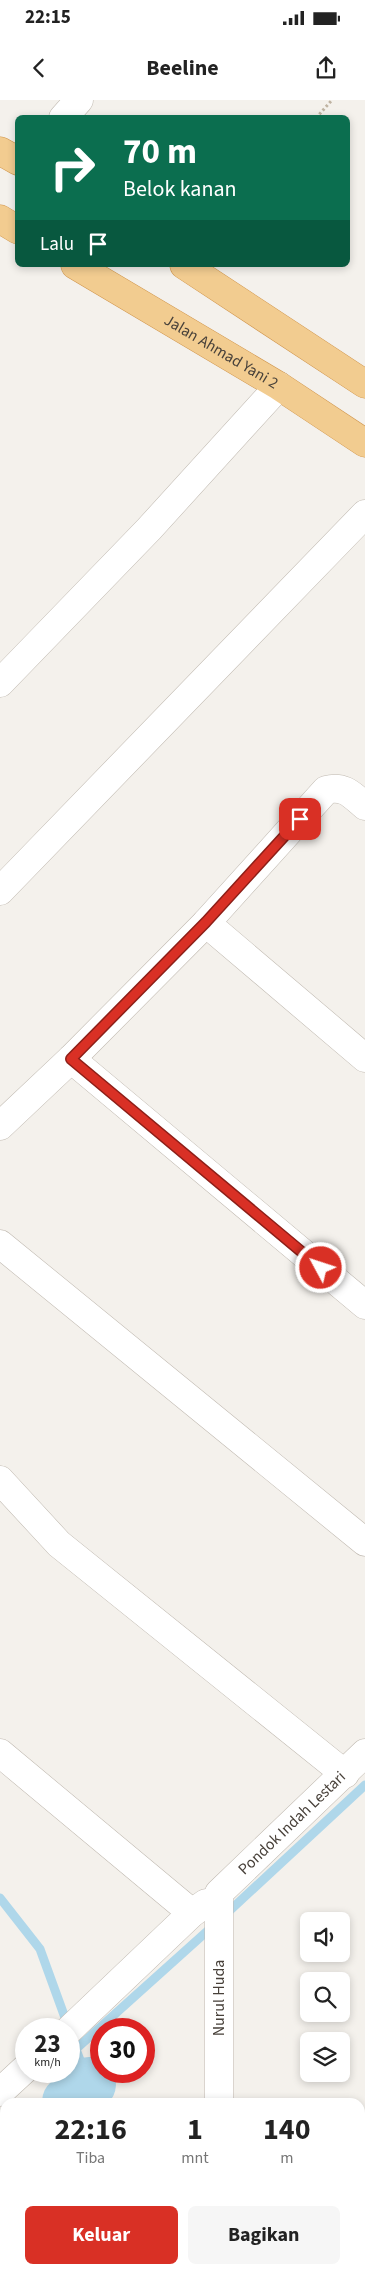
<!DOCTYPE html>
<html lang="id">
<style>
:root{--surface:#fff;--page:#f6f6f6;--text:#222;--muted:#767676;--accent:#d93025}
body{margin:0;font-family:"Source Sans 3",sans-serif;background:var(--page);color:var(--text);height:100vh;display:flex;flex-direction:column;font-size:19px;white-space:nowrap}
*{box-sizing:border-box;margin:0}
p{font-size:16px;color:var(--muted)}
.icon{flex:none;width:28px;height:28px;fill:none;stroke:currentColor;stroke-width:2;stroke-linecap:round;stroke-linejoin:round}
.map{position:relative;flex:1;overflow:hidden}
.side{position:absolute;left:0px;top:1998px;width:365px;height:176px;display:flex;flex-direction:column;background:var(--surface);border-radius:15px 15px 0 0;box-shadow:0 2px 8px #0003}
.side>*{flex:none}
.banner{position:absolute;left:15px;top:15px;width:335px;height:152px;border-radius:8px;box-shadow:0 2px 8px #0003;background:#0b6e4f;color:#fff;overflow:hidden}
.buttons{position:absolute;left:300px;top:1812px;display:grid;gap:10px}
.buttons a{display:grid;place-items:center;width:50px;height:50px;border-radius:8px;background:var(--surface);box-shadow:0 2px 8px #0003;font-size:25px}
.speed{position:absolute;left:15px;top:1918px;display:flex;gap:10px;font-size:25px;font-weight:700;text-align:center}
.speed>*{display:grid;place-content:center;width:65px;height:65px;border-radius:50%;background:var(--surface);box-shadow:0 2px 8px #0003;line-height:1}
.speed small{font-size:12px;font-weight:400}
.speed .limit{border:8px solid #d22;background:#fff;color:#111}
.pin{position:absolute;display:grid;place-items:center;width:42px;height:42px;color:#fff;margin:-21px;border-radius:10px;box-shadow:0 2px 8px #0006}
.me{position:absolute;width:55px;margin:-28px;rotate:310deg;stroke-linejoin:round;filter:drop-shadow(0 0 4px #0008)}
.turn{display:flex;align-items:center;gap:18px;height:105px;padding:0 25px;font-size:22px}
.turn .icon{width:65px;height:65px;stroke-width:2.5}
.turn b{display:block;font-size:35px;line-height:42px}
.then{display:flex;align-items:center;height:48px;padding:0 25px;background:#0003;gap:10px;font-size:19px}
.eta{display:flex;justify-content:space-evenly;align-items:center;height:85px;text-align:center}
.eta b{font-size:30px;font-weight:700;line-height:35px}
.action{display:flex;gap:10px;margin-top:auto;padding:10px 25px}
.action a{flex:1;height:58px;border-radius:8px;background:var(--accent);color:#fff;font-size:20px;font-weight:700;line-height:58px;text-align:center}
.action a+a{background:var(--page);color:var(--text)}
.status{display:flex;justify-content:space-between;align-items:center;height:35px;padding:0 25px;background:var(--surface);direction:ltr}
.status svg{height:14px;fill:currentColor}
header{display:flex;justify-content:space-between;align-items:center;height:65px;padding:0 25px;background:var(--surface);font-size:22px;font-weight:700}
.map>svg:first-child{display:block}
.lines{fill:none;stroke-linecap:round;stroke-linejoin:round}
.stream{stroke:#afd7ea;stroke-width:9}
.river{stroke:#afd7ea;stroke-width:54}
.building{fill:#d5ccc2;stroke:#cfc3b6}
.minor-casing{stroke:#bfb8af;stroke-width:29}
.tertiary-casing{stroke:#bfb8af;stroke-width:29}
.trunk-casing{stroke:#cf944b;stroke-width:29}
.path{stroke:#bfb3a2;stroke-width:3;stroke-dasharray:2.5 2.5;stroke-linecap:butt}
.minor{stroke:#fff;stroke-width:28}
.tertiary{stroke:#fff;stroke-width:28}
.trunk{stroke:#f2cc90;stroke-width:28}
.route-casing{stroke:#8d1f18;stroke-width:12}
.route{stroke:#d93025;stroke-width:9}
.labels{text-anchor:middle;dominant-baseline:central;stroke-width:4;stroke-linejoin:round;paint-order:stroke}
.street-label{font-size:16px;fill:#48413a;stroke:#fff}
</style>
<div class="status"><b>22:15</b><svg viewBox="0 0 49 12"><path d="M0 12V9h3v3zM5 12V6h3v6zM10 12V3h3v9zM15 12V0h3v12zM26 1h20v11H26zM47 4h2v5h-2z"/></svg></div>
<header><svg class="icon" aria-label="back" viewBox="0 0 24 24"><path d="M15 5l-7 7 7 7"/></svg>Beeline<svg class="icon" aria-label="share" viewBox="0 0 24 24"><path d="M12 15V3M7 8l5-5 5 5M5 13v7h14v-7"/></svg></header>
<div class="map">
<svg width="365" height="2173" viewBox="0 0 365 2173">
<rect width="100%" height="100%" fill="#f4f1ec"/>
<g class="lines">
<g class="stream">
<path d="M0,1798L40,1849L68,1926"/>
<path d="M225,1815L365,1685"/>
<path d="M74,1944L89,1984"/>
<path d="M76,1949L214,1825"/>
</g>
<g class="river">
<path d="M69,2002L89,1984"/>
<path d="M0,2065L5,2061"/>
</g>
</g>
<g class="building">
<path d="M360,2013L365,2020V2065L360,2068Z"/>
<path d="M365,2106V2146L360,2140V2110Z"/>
</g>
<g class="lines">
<defs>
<g id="minor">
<path d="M63,18L79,0"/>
<path d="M0,583L149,429L279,286"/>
<path d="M0,791L365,414"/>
<path d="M206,823L365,958"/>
<path d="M71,959L365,1205"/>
<path d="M0,1026L71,959L206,823L326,690C344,685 352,695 365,706"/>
<path d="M0,1144L365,1442"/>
<path d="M0,1380L59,1444L345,1674"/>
<path d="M0,1653L192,1813"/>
<path d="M69,1930L192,1813L206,1803"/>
<path d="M0,1992L26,1968"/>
<path d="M360,2079L365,2075"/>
<path d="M240,2173L245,2169"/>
</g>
<g id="tertiary">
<path id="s1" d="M219,2002V1793L365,1653"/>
<path d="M219,2169V2173"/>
</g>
<g id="trunk">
<path d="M0,51L18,61"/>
<path d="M0,119L18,130"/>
<path id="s2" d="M75,165L279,286L365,343"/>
<path d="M184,165L365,284"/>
</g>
</defs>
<use href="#minor" class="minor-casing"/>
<use href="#tertiary" class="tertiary-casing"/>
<use href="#trunk" class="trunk-casing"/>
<path class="path" d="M316,18L332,0"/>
<use href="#minor" class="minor"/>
<use href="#tertiary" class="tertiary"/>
<use href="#trunk" class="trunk"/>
</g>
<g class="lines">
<defs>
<path id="route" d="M300,719L206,822L71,959L321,1168"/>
</defs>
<use href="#route" class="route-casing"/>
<use href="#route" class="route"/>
</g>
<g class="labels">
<g class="street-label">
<text stroke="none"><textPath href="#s2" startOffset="170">Jalan Ahmad Yani 2</textPath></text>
<text stroke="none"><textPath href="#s1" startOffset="310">Pondok Indah Lestari</textPath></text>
<text transform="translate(219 1898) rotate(-90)">Nurul Huda</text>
</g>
</g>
</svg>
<div class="buttons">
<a><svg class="icon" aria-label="sound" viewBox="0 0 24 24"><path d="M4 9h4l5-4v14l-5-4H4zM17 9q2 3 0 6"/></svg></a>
<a><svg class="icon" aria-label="search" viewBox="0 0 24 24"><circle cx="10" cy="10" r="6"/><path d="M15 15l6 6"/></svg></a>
<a><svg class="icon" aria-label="layers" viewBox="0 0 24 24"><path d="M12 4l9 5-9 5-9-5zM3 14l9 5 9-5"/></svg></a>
</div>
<div class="speed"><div>23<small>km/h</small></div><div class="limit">30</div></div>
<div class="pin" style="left:300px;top:719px;background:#d93025"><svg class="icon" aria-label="arrive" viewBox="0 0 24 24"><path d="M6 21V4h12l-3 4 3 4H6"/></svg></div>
<svg class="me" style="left:321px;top:1168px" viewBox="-20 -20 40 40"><circle r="17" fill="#d93025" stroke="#fff" stroke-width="3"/><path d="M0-11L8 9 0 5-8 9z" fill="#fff"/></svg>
<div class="banner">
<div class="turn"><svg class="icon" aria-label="right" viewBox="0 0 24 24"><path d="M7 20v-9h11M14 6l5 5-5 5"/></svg><div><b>70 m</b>Belok kanan</div></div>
<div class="then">Lalu<svg class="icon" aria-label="arrive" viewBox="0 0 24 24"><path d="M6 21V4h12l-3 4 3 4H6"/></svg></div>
</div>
<section class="side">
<div class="eta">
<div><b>22:16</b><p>Tiba</p></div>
<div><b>1</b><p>mnt</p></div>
<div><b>140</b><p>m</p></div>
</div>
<div class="action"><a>Keluar</a><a>Bagikan</a></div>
</section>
</div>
